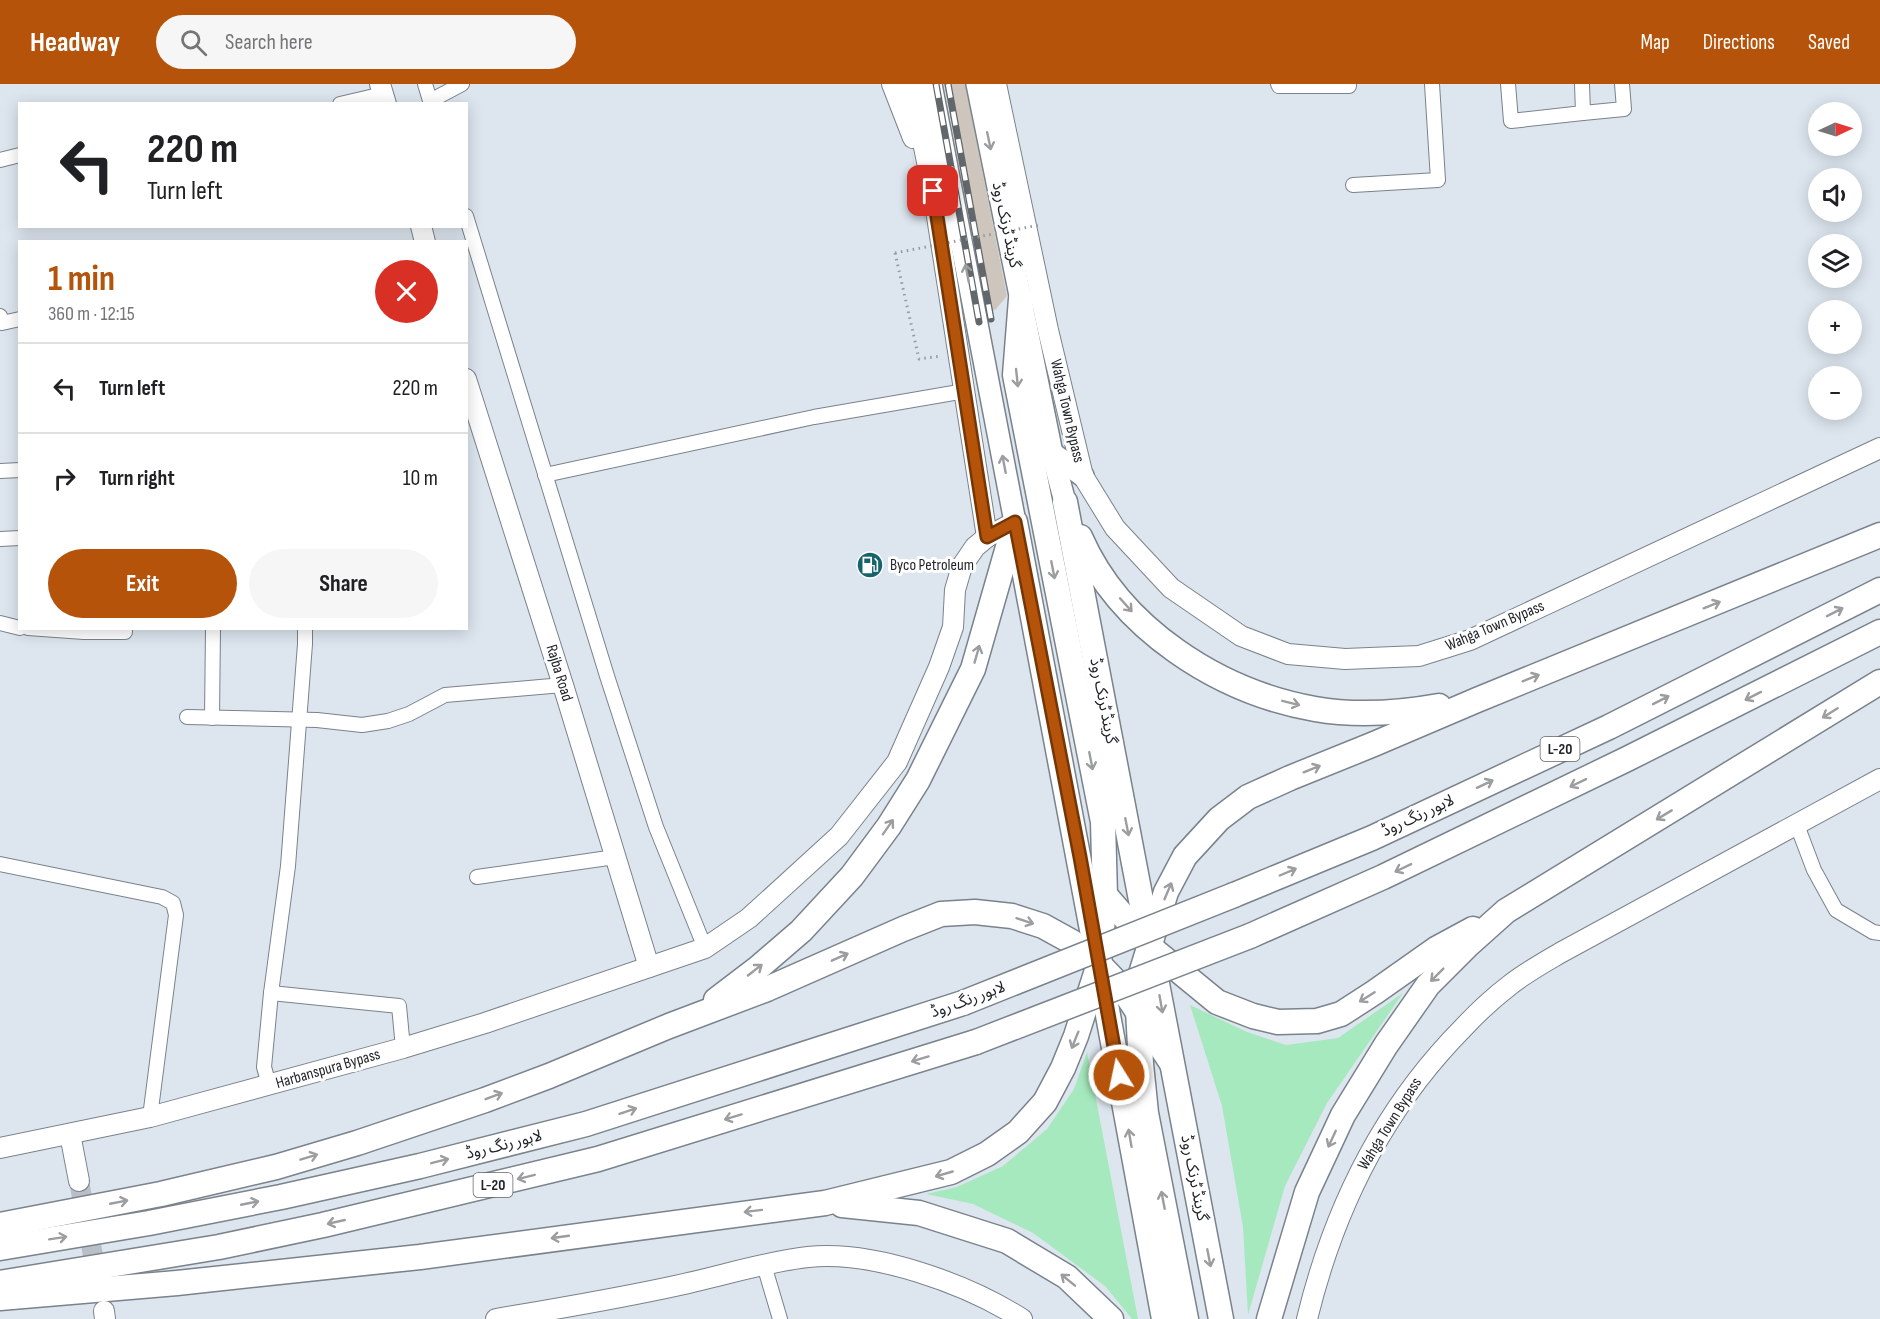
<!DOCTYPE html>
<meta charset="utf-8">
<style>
:root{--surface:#fff;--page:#f6f6f6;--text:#202124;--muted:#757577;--line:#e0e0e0;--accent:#b45309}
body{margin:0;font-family:"Sofia Sans Condensed","Noto Sans Arabic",sans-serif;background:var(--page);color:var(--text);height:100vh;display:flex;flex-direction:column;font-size:22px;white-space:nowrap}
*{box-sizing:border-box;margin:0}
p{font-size:20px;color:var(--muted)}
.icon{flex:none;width:33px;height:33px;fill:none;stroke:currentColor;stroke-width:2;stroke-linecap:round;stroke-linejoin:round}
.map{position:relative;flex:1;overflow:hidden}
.sheet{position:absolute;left:18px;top:156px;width:450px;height:390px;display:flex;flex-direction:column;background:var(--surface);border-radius:0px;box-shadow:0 3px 15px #0003}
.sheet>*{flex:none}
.banner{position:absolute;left:18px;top:18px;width:450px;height:126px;border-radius:0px;box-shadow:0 3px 15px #0003;background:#fff;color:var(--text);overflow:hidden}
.needle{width:39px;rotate:86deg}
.tools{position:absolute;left:1808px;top:18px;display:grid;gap:12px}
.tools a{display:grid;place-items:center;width:54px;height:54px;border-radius:50%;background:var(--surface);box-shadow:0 3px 15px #0003;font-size:30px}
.pin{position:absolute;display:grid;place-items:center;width:51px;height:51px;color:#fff;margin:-26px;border-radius:12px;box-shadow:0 3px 9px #0006}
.me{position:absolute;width:66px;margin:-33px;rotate:350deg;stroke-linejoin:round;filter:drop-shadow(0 0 4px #0008)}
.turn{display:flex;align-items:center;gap:21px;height:126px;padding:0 30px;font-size:27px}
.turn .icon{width:78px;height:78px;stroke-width:2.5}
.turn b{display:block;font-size:42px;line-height:51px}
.round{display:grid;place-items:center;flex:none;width:63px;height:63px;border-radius:32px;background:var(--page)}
.overview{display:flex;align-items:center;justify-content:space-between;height:102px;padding:0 30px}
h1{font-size:36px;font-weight:700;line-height:45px;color:var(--accent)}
.primary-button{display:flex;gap:12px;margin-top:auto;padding:12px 30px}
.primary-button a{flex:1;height:69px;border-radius:36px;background:var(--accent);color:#fff;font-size:24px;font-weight:700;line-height:69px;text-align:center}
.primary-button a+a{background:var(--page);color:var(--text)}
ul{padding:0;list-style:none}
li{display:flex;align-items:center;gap:18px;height:90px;padding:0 30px;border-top:2px solid var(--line)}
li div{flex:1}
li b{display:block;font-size:22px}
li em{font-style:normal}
header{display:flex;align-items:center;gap:36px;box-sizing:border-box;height:84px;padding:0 30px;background:var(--accent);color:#fff}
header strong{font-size:28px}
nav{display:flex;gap:33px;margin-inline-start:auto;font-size:21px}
.search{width:420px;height:54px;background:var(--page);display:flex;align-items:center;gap:15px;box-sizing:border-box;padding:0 21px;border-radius:33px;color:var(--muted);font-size:22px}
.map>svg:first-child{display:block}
.green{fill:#a6e9be}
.building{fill:#cec6bc}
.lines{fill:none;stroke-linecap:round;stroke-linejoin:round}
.secondary-tunnel{stroke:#b8bfc7;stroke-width:20;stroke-dasharray:20 10;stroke-linecap:butt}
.street-casing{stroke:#7a828b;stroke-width:16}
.secondary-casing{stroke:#7a828b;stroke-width:22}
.primary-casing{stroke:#7a828b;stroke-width:24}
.highway-casing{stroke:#7a828b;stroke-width:27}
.path{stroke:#939aa1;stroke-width:3;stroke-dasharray:1.5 4.5;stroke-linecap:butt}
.street{stroke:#fff;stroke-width:14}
.secondary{stroke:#fff;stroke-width:20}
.primary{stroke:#fff;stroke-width:21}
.highway{stroke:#fff;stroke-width:24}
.rail-casing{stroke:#62676c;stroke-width:7}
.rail{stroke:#fff;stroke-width:4.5;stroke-dasharray:14;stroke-linecap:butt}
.highway-bridge-casing{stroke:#7a828b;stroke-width:27;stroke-linecap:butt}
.path-bridge{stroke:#939aa1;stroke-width:3;stroke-dasharray:1.5 4.5;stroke-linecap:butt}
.highway-bridge{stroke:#fff;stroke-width:24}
.oneway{stroke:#9c9d9e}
.route-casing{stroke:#753606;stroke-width:15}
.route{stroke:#b45309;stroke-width:10}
.labels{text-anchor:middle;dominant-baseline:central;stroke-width:6;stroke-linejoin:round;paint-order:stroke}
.shield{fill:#fff;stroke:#646668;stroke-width:1.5}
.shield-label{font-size:15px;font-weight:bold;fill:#222528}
.street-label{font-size:16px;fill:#222528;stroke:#fff}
.poi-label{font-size:16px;fill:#222528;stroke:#fff;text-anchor:start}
</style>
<header>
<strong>Headway</strong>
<div class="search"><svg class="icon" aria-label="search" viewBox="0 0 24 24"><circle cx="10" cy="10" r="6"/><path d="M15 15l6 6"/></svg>Search here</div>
<nav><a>Map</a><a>Directions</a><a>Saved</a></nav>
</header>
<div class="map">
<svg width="1880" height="1235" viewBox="0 0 1880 1235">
<rect width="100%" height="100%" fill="#dde6ef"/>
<g class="green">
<path d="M1403,909L1327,1019L1285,1102L1248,1231L1243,1143L1222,1022L1190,921L1247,948L1286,961L1338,954Z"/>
<path d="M1087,968L1138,1235H1132L1105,1202L1033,1149L973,1120L926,1110L957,1103L1003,1082L1047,1045L1074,1005Z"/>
</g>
<g class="building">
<path d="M944,0H965L1007,212L996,225L988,230Z"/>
<path d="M911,66L921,109L927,148Z"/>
</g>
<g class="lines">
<path class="secondary-tunnel" d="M79,1097L98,1198"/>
<defs>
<g id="street">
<path d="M425,0L431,20"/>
<path d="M1278,0L1279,2H1349"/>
<path d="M1508,0L1511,37L1583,29L1582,0"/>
<path d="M430,17L462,0"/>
<path d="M340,20L383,10"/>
<path d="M1583,29L1624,25L1622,0"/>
<path d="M0,76L20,71"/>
<path d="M1353,101L1438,96L1432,0"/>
<path d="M466,132L607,592L656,743L705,864"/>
<path d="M0,232L2,239L20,235"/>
<path d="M0,387L20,386"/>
<path d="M545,391L814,333L965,307"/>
<path d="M0,455L20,454"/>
<path d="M0,539L20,544"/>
<path d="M28,544L84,548H125V544"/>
<path d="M187,633L317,636L362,641L388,637L409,630L445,611L563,601"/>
<path d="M212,634L213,544"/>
<path d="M1797,741L1814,786L1836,826L1873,848L1880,849"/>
<path d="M0,780L162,813L173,819L176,831L150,1033"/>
<path d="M477,793L615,773"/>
<path d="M271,909L399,922L403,964"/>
<path d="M269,1001L264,983L271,909L288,782L305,560V544"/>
<path d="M764,1181L780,1235"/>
</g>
<g id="secondary">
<path d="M380,0L386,20"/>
<path d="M892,0L913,54"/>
<path d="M911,0L933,107L987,453"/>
<path d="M996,0L1048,246L1083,392L1115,444L1171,504L1241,552L1288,570L1345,575L1419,572L1470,556L1880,364"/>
<path d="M421,142L425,158"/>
<path d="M466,295L563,601L649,883"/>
<path d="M70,1050L79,1097"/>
<path d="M0,1064L150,1033L403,964L485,939L705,864L749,834L839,752L897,678L939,583L953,543L955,506L962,482L975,463L987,453L1015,438"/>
<path d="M104,1227L105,1235"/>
<path d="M496,1235C556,1225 615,1215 675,1202C719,1193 763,1178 808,1173C874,1166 967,1200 1022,1235"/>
<path d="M1307,1235C1334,1124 1382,1026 1463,944C1477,929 1493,914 1510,901C1525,889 1543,879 1560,869L1880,695"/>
</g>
<g id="primary">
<path d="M931,0L1015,438"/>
<path d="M977,0L1052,369L1065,418"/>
<path d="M1052,369L1083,392"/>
</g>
<g id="highway">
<path d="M1065,418L1221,1235"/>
<path d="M1015,438L1093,851"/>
<path d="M1080,453C1120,545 1219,608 1315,625C1355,632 1400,629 1439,622"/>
<path d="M1100,805L1150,863L1217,918L1253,932L1278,938L1317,937L1341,930L1375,908L1436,865L1473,845"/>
<path d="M1234,811L1372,754L1609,643L1880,506"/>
<path d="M1250,852L1383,793L1627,675L1880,548"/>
<path d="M1100,888L1164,1235"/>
<path d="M716,916L758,884L801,847L852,792L889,742L918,696L973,585L1014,442"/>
<path d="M842,1121L919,1129L1007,1157L1067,1193L1111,1235"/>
<path d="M0,1141L161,1110L276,1083L357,1059L485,1016L549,992L669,942L767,905L903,845L941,830L975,828L1012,832L1043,842L1072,858L1099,880L1122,904L1171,978"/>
<path d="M0,1164L149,1139L281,1113L420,1082L586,1040L963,919"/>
<path d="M0,1199L219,1163L323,1141L598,1075L976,958"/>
<path d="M0,1214L177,1199L420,1173L825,1119L951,1088L987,1070L1018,1048L1045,1018L1063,984L1076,952L1099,880L1105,812L1103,738L1015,291L1021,215"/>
<path d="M1186,1235L1146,1029L1141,980L1138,926L1140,893L1166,808L1185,772L1219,735L1248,713L1290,694L1374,660L1477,616L1880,451"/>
<path d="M1269,1235L1307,1108L1343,1031L1386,961L1428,901L1468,861L1506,827L1880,598"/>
</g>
</defs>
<use href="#street" class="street-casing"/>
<use href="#secondary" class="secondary-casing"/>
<use href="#primary" class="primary-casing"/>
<use href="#highway" class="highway-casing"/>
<path class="path" d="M895,169L919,275L941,272"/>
<use href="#street" class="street"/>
<use href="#secondary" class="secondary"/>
<use href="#primary" class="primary"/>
<use href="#highway" class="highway"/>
<defs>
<g id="rail">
<path d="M936,0L979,238"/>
<path d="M948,0L991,235"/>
</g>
</defs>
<use href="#rail" class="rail-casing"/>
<use href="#rail" class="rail"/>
<defs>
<g id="highway-bridge">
<path d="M963,919L1234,811"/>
<path d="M976,958L1250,852"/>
</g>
</defs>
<use href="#highway-bridge" class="highway-bridge-casing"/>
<path class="path-bridge" d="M895,169L1039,141"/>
<use href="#highway-bridge" class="highway-bridge"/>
</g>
<defs><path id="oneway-shaft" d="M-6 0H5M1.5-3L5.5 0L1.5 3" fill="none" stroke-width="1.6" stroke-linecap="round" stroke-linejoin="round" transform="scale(1.5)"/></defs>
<g class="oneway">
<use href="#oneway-shaft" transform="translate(989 57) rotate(78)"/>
<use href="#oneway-shaft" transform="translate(967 189) rotate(-101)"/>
<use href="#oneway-shaft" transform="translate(1017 294) rotate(84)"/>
<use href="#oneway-shaft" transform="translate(1004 380) rotate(-101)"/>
<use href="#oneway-shaft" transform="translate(1053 486) rotate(79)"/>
<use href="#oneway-shaft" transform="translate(1126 521) rotate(48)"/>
<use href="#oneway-shaft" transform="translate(1712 521) rotate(-22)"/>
<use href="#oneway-shaft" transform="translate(1835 528) rotate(-27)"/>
<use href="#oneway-shaft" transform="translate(977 570) rotate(-74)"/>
<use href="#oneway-shaft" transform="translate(1531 594) rotate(-22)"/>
<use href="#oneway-shaft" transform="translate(1753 612) rotate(153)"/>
<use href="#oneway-shaft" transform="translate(1661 616) rotate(-27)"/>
<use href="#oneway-shaft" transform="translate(1291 619) rotate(14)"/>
<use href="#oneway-shaft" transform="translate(1830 629) rotate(148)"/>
<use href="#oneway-shaft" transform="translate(1091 677) rotate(79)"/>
<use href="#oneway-shaft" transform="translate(1312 685) rotate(-22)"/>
<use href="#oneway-shaft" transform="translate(1578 699) rotate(154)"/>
<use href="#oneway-shaft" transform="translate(1485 700) rotate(-25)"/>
<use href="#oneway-shaft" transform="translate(1664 731) rotate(149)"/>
<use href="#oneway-shaft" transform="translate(888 743) rotate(-55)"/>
<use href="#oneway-shaft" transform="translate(1127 743) rotate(79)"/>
<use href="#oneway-shaft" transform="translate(1403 784) rotate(154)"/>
<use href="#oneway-shaft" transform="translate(1288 788) rotate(-23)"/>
<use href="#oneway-shaft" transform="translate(1168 807) rotate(-67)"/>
<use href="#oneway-shaft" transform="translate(1025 837) rotate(18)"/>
<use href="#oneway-shaft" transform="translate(840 873) rotate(-24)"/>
<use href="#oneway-shaft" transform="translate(755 886) rotate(-38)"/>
<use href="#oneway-shaft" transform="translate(1437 891) rotate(135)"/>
<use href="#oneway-shaft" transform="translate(1367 913) rotate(148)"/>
<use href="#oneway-shaft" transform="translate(1161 920) rotate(80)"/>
<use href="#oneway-shaft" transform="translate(1075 956) rotate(112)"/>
<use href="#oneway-shaft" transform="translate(920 975) rotate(163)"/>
<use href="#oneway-shaft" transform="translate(494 1012) rotate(-21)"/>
<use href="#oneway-shaft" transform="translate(628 1027) rotate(-18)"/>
<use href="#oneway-shaft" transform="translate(733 1033) rotate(163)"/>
<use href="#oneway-shaft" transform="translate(1130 1054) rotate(-100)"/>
<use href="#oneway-shaft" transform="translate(1332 1055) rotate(115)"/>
<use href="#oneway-shaft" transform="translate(309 1073) rotate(-17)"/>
<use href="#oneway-shaft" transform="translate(440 1077) rotate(-14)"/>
<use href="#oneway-shaft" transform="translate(944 1090) rotate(164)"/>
<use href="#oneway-shaft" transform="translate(526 1093) rotate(166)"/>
<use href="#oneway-shaft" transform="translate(1163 1116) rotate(-101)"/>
<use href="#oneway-shaft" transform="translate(119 1118) rotate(-11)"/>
<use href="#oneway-shaft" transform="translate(250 1119) rotate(-11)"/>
<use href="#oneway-shaft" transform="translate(753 1127) rotate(173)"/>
<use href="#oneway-shaft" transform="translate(336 1138) rotate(167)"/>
<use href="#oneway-shaft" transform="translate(560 1153) rotate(172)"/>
<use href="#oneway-shaft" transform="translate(58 1154) rotate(-9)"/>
<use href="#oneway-shaft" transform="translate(1209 1174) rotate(79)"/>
<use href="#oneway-shaft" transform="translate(1068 1196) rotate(-141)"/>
</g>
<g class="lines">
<defs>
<path id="route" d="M933,107L987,453L1015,438L1080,773L1119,991"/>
</defs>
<use href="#route" class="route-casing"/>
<use href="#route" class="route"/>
</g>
<defs>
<symbol id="fuel-disc" viewBox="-11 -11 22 22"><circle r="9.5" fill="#16646b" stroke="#fff"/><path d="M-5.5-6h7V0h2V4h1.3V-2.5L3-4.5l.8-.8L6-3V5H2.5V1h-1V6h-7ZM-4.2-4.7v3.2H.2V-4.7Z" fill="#fff"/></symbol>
</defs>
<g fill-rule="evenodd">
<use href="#fuel-disc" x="855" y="466" width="30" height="30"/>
</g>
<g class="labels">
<g class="shield">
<rect x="1540.5" y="653" width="39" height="24" rx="4.5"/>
<rect x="473.5" y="1089" width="39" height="24" rx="4.5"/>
</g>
<g class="shield-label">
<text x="1560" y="665">L-20</text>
<text x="493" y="1101">L-20</text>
</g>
<g class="street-label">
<text transform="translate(1006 141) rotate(78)">گرینڈ ٹرنک روڈ</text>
<text transform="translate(1067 327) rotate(77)">Wahga Town Bypass</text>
<text transform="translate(1495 542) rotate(-23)">Wahga Town Bypass</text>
<text transform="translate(559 589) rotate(73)">Rajba Road</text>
<text transform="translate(1103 617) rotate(79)">گرینڈ ٹرنک روڈ</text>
<text transform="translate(1418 732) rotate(-25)">لاہور رنگ روڈ</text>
<text transform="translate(968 916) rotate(-20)">لاہور رنگ روڈ</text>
<text transform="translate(328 985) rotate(-16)">Harbanspura Bypass</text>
<text transform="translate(1390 1040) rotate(-58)">Wahga Town Bypass</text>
<text transform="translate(504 1061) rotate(-14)">لاہور رنگ روڈ</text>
<text transform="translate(1194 1094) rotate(79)">گرینڈ ٹرنک روڈ</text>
</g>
<g class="poi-label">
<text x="890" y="481">Byco Petroleum</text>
</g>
</g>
</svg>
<div class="tools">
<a><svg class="needle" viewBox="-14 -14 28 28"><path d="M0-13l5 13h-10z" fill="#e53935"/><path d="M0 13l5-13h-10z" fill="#757577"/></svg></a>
<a><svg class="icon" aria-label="sound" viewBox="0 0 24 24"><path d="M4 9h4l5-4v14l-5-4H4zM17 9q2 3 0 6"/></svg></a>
<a><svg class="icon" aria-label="layers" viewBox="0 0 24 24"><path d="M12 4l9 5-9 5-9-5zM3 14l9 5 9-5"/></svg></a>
<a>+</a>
<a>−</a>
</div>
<div class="pin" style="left:933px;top:107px;background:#d93025"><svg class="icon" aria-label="arrive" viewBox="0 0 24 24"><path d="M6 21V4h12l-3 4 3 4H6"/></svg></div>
<svg class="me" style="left:1119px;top:991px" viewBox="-20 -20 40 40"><circle r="17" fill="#b45309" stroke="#fff" stroke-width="3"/><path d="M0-11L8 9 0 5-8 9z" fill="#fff"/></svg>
<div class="banner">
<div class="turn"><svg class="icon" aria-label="left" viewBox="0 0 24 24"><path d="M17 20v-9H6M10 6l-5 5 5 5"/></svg><div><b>220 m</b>Turn left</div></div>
</div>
<section class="sheet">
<div class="overview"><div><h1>1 min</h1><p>360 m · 12:15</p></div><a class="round" style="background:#d93025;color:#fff"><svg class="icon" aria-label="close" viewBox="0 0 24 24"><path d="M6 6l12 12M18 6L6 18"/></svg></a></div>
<ul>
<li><svg class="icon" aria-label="left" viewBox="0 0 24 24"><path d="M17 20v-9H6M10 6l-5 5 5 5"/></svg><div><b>Turn left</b></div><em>220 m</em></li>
<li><svg class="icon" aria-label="right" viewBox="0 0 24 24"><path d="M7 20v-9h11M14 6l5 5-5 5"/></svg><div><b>Turn right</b></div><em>10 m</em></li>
</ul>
<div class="primary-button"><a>Exit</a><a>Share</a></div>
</section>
</div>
